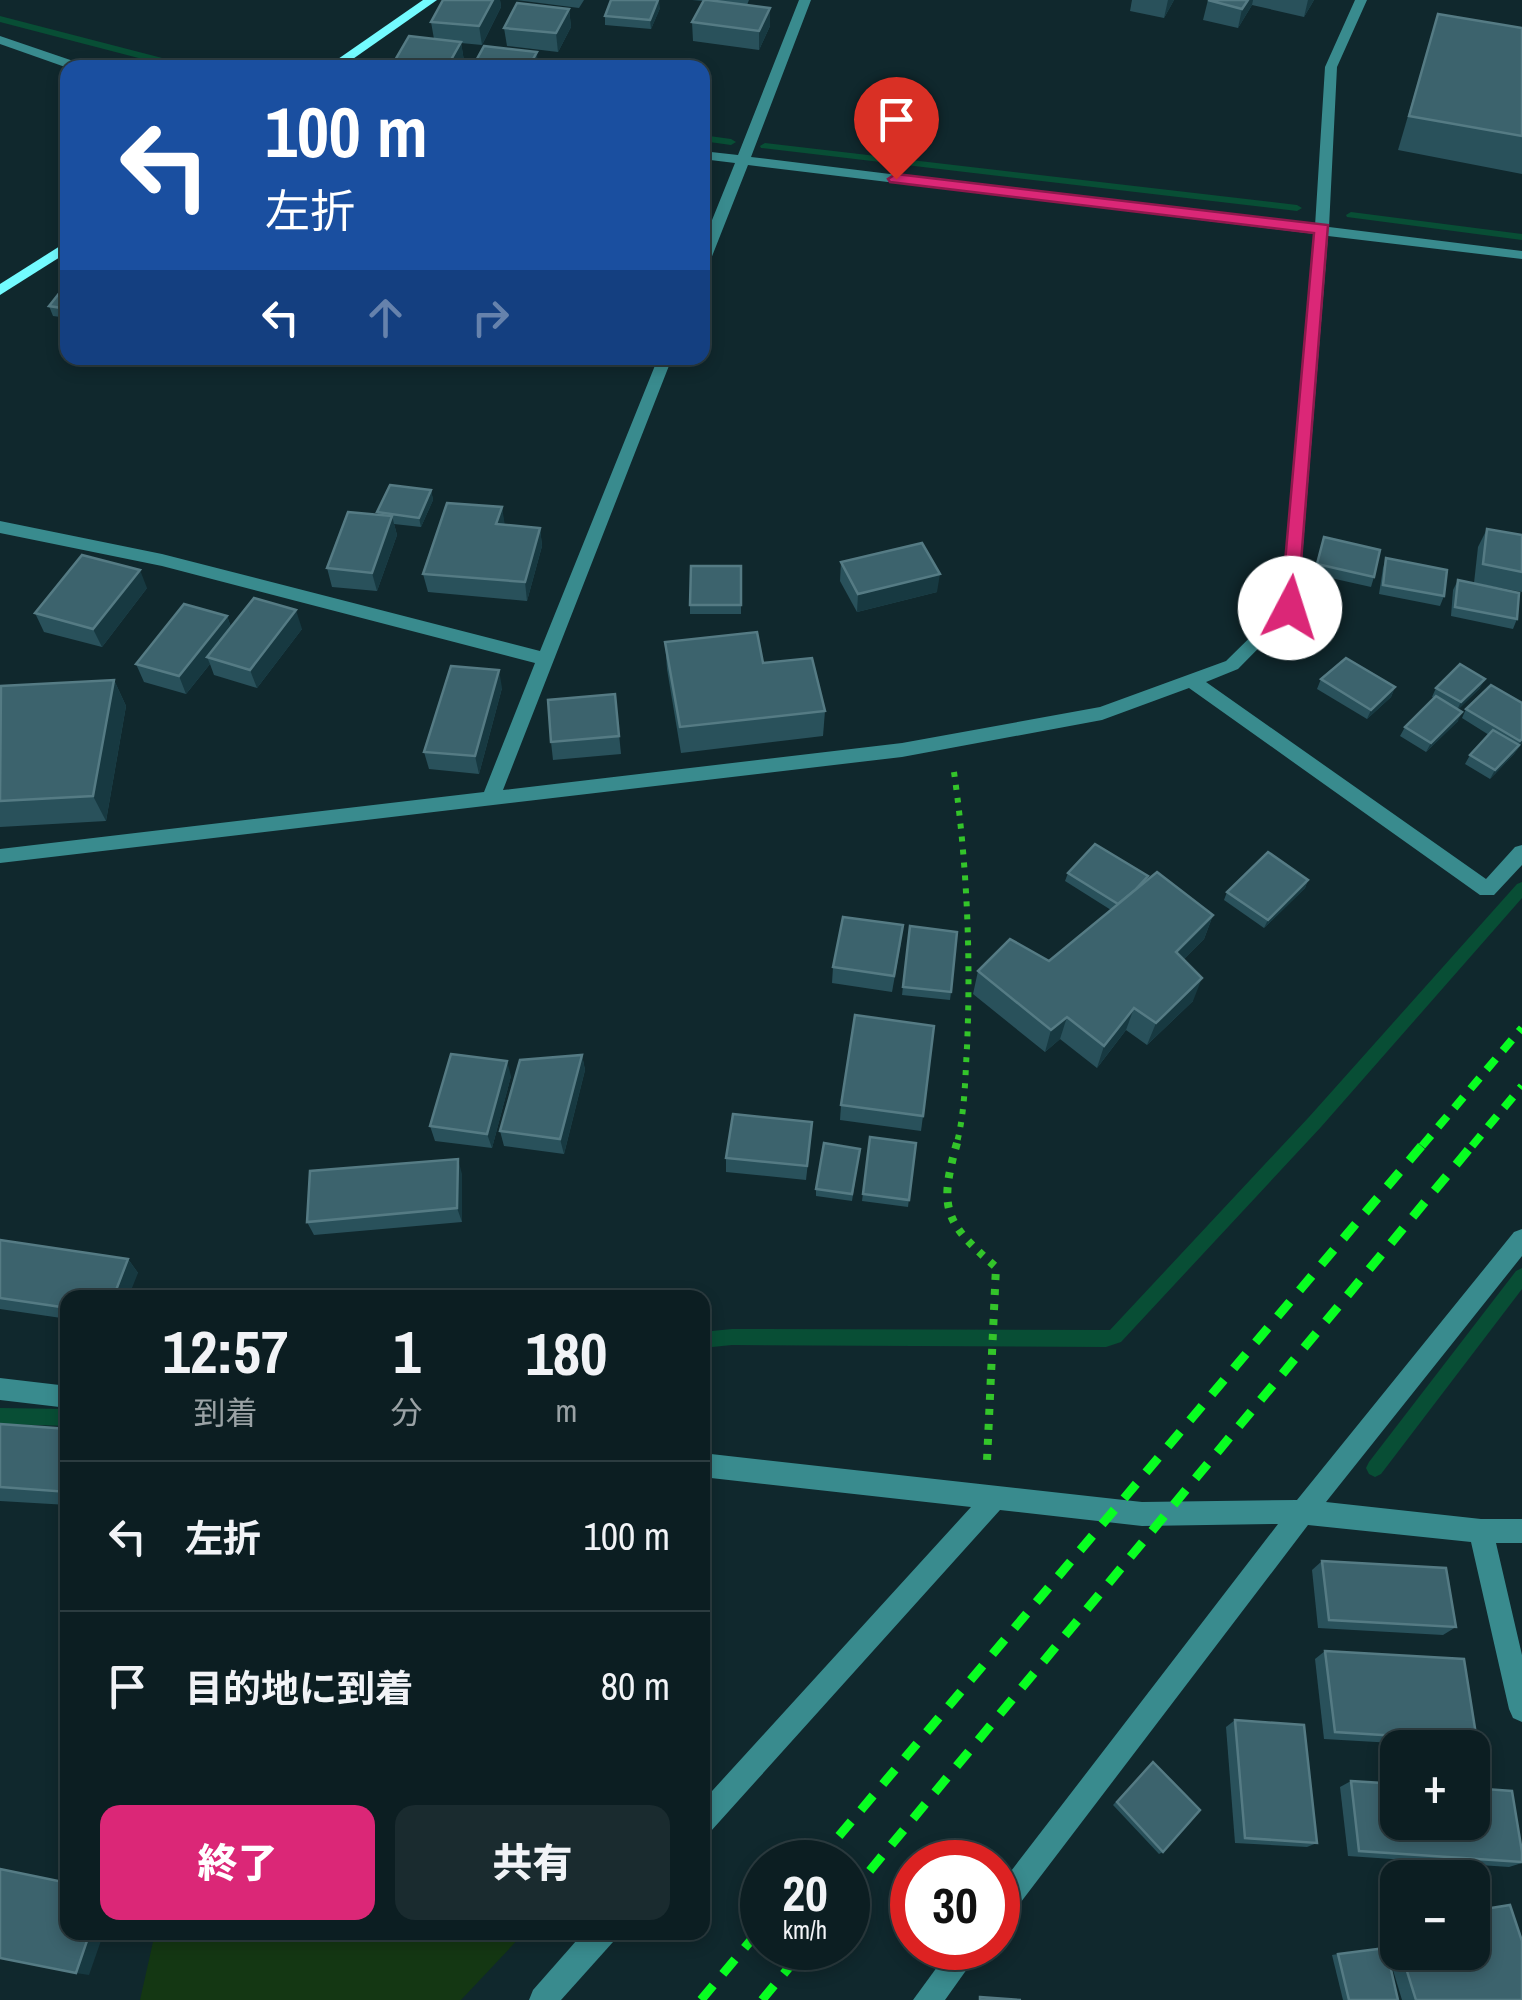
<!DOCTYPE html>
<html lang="ja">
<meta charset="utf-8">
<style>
:root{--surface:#0c1e22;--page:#1a2b2f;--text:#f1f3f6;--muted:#9aa2a5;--line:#2c3c40;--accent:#db2777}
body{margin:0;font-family:"Archivo Narrow","Noto Sans JP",sans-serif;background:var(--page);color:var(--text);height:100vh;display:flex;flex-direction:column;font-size:38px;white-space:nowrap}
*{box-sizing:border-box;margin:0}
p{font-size:32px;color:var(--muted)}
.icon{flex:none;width:55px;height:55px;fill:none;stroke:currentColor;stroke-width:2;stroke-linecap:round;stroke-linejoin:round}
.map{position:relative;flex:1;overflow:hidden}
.side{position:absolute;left:60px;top:1290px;width:650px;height:650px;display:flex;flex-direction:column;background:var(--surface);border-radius:20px;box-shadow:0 5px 15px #0003,0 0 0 2px var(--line)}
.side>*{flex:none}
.guide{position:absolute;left:60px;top:60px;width:650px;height:305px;border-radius:20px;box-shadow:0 5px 15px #0003,0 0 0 2px var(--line);background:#1a4fa0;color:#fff;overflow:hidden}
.tools{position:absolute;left:1380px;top:1730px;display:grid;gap:20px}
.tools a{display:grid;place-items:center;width:110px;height:110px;border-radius:20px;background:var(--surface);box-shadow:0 5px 15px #0003,0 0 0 2px var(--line);font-size:50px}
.speed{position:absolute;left:740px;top:1840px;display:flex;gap:20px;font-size:50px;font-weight:700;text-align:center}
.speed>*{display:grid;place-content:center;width:130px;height:130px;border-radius:50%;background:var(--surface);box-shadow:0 5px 15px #0003,0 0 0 2px var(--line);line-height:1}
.speed small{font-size:25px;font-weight:400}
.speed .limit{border:15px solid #d22;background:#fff;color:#111}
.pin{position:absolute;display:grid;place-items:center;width:85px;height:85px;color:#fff;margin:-102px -42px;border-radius:50% 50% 50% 0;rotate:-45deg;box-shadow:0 0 10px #0007}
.pin .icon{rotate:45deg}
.me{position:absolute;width:110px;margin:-55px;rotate:5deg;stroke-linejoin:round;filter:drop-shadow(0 0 8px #0008)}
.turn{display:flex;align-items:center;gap:35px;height:210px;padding:0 40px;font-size:45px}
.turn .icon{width:130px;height:130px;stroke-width:2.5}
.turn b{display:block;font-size:70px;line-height:85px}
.lanes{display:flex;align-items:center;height:95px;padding:0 40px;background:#0003;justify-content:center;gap:50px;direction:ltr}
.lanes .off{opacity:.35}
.eta{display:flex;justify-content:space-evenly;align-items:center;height:170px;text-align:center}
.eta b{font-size:60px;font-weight:800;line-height:70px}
.primary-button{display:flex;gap:20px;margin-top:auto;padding:20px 40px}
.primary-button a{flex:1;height:115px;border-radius:20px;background:var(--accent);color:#fff;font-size:40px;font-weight:800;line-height:115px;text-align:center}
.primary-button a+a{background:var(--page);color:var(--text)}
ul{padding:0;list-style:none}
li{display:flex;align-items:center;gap:30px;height:150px;padding:0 40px;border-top:2px solid var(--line)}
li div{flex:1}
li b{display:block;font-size:38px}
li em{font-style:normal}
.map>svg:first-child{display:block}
.green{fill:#143713}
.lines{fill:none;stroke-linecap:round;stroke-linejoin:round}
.stream{fill:#084e35;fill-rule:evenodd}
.path-far1{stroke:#33c52a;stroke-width:6;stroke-dasharray:5 8;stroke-linecap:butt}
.path{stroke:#33c52a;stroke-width:8;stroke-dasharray:6 9;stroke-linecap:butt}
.street{fill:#398b8e;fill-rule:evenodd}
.secondary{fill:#73fbff;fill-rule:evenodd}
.rail-far1{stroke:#08ff21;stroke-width:8;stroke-dasharray:14 11;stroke-linecap:butt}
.rail{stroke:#08ff21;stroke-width:9;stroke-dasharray:19 15;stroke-linecap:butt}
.wall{fill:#29515b}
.shaded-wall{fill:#173941}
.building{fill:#3c636d;stroke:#557b84;stroke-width:2.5}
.route{fill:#db2777;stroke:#8e194d;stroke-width:2.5}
</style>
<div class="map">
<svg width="1522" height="2000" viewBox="0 0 1522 2000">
<rect width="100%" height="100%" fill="#10282d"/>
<path class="green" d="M155,1933V1932L524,1933L461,2000H140Z"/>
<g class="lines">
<g class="stream">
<path d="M0,16L193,66L194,68H177L0,22Z"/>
<path d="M702,135L731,139L736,142L731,145L702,141Z"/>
<path d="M765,143L1297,205L1302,208L1297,211L761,148L760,146Z"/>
<path d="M1351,212L1522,234V240L1347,217L1346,215Z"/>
<path d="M1522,882V898L1321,1127L1121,1342L1106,1347L732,1345L702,1348V1332L732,1329L1110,1330L1309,1117L1517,884Z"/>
<path d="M1522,1268V1289L1381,1474L1375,1477L1369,1474L1366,1468L1369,1462L1516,1271Z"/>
<path d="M0,1408L68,1409V1426L0,1424Z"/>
</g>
<path class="path-far1" d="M954,772C967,863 971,955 967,1047C965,1080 965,1114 956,1146"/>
<path class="path" d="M957,1143C938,1209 945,1223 996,1267L987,1461"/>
<g class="street">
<path d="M799,0H811L751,157L1315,226L1325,67L1355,0H1367L1337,67L1329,227L1522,251V259L1328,236L1298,608L1238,669L1206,682L1486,879L1515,847L1522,845V865L1494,895H1480L1189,688L1102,720L902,757L0,863V849L484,792L535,663L162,566L0,533V521L162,554L540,651L658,358H672L503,790L902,743L1100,707L1226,661L1282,606L1315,234L748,165L709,264L702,268V245L735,163L702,159V151L738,155Z"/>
<path d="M0,36L85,65L86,68H68L0,44Z"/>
<path d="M1522,1229V1256L1326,1502L1481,1519H1522V1543H1496L1522,1655V1722L1513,1718L1509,1709L1471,1542L1308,1525L1008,1919L998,1923V1888L1278,1524L1142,1526L1000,1510L711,1831L702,1835V1802L971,1507L702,1477V1453L1142,1502L1297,1500L1514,1232Z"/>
<path d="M0,1378L68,1386V1408L0,1400Z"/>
<path d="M584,1932H616L613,1942L561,2000H529L533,1990Z"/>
<path d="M951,1948H982L945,2000H913Z"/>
</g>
<g class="secondary">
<path d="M423,0H437L340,68H325Z"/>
<path d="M68,241V252L0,295V284Z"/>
</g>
<g class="rail-far1">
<path d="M1422,1146L1522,1028"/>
<path d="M1472,1146L1522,1086"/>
</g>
<g class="rail">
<path d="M817,1862L1424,1143"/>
<path d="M848,1897L1474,1143"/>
<path d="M701,2000L762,1927"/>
<path d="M762,2000L805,1948"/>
</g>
</g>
<g class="wall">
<path d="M443,0H500L501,7L482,45L461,43L464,61L460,68H395L394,62L434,39L431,22Z"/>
<path d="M516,0H584L579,8Z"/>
<path d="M692,0H749L747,5L770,8V26L759,50L693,41L692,22L703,1Z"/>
<path d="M1132,0H1174L1164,18L1130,11Z"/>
<path d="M1208,0H1314L1304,17L1252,5L1238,28L1203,20Z"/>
<path d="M660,8L651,29L605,25V16Z"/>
<path d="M569,9L571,27L558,52L507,46L504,28Z"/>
<path d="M1438,14L1522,28V174L1398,150Z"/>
<path d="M68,282V318L53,316L49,306Z"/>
<path d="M431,490L433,500L421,527L394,524L397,535L377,591L332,587L327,568L378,515L377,512Z"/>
<path d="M502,507L504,525L540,528L542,546L527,601L428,592L423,574Z"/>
<path d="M1487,529L1522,535V592L1474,583L1478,547Z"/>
<path d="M1324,537L1374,577L1371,587L1313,574Z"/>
<path d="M1386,558L1444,596L1440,606L1379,594L1383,568Z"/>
<path d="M841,562L937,592L857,612L840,581Z"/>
<path d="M741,566V614H690V605Z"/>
<path d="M1458,580L1517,619L1513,629L1451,616L1453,590Z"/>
<path d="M147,588L102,647L44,632L35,613Z"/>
<path d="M227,616L231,627L302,629L257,688L214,675L210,664L186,694L144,682L136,664Z"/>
<path d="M665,642L763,663L825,711L823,736L681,753L667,669Z"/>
<path d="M1321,679L1395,687L1391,697L1367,719L1317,689Z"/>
<path d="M114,680L126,706L106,821L0,827V688Z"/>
<path d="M502,688L479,774L429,769L424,752Z"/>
<path d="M1436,688H1480L1458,709V721L1426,752L1400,736L1405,727L1434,698L1432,697Z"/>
<path d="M615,694L621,754L553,760L551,742Z"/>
<path d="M1522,703V743L1514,754L1490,779L1465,764L1470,755L1489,735L1462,718L1466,709Z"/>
<path d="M1068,873L1146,881L1213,915L1204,939L1183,960L1193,1001L1147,1045L1126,1030L1097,1068L1060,1039L1045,1052L973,994L978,971L1049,961L1111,910L1065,881Z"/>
<path d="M1308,880L1305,888L1264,928L1224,900L1227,892Z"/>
<path d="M910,926L951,992L950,1000L902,995Z"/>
<path d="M901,942L892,992L832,983L833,967Z"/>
<path d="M582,1055L585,1070L564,1154L504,1146L500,1131Z"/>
<path d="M511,1076L492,1148L435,1141L430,1126Z"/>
<path d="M841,1105L923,1116L921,1131L840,1120Z"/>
<path d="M811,1136L806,1180L726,1172V1158Z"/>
<path d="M870,1137L916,1143L908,1207L862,1201Z"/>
<path d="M860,1149L852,1201L816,1196V1189Z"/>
<path d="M462,1174V1222L314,1235L307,1222Z"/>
<path d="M0,1240L128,1259L138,1273L68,1298V1319L0,1309Z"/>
<path d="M0,1424L68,1429V1505L0,1501Z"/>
<path d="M1322,1561L1456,1627L1443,1635L1318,1628L1312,1570Z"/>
<path d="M1325,1651L1477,1741L1463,1747L1324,1739L1315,1659Z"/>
<path d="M1235,1720L1317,1843L1307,1847L1235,1843L1226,1727Z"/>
<path d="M1150,1765L1163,1852L1159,1854L1113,1805Z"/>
<path d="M1351,1781L1522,1863L1509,1867L1348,1856L1340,1787Z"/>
<path d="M1398,1923V1952H1472L1522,2000H1402L1380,1927Z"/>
<path d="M1338,1954L1398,2000H1343L1332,1955Z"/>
</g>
<g class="shaded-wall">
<path d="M493,0H500L501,7L482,45L479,26Z"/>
<path d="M659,0L660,8L651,29L650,20Z"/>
<path d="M1168,0H1174L1164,18Z"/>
<path d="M1248,0H1253L1252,5L1238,28L1242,9Z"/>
<path d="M1308,0H1314L1304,17Z"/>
<path d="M770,8V26L759,50V31Z"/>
<path d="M569,9L571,27L558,52L556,33Z"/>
<path d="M461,42L464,61L460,68H447Z"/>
<path d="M537,52L538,68H528Z"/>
<path d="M431,490L433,500L421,527L419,518Z"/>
<path d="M502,507L505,526L496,524Z"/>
<path d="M392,516L397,535L377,591L372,573Z"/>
<path d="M540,528L542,546L527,601L525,582Z"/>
<path d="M140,570L147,588L102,647L93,629Z"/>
<path d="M940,574L937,592L857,612L858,594Z"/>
<path d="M296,610L302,629L257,688L250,670Z"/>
<path d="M227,616L233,634L207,657L210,664L186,694L179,676Z"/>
<path d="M499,670L502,688L479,774L475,756Z"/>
<path d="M1485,679L1480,688L1456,712L1461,702Z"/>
<path d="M114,680L126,706L106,821L93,796Z"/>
<path d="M1395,687L1391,697L1367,719L1371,710Z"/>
<path d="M1462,712L1458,721L1426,752L1431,743Z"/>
<path d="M1522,739V743L1514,754L1490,779L1495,770L1516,749Z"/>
<path d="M1308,880L1305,888L1264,928L1268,920Z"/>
<path d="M1213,915L1204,939L1167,976L1176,952Z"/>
<path d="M1202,978L1193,1001L1147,1045L1156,1023Z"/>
<path d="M1134,1008L1126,1030L1097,1068L1104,1046Z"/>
<path d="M1067,1017L1060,1039L1045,1052L1051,1030Z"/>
<path d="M582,1055L585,1070L564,1154L560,1139Z"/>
<path d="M507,1061L511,1076L492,1148L487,1134Z"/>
<path d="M458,1159L462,1174V1222L457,1208Z"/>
<path d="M128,1259L138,1273L128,1298H113Z"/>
<path d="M90,1932H104L89,1975L76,1973Z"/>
</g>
<g class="building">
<path d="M443,0H493L479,26L431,22Z"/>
<path d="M611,0H658L650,20L605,16Z"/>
<path d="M704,0H708L770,8L759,31L692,22Z"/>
<path d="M1208,0H1248L1242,9Z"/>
<path d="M517,3L569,9L556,33L504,28Z"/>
<path d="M1438,14L1522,28V136L1409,116Z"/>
<path d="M409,36L461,42L447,67L394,62Z"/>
<path d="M484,46L537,52L528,68H472Z"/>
<path d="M68,282V309L49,306Z"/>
<path d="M390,485L431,490L419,518L377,512Z"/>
<path d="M447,503L502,507L496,524L540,528L525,582L423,574Z"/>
<path d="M348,512L392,516L372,573L327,568Z"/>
<path d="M1487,529L1522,535V572L1483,564Z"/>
<path d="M1324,537L1380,550L1374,577L1317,564Z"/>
<path d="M922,543L940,574L858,594L841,562Z"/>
<path d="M82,555L140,570L93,629L35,613Z"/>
<path d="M1386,558L1447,570L1444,596L1383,585Z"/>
<path d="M691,566H741V605H690Z"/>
<path d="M1458,580L1519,593L1517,619L1455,607Z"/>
<path d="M254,598L296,610L250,670L207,657Z"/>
<path d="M184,604L227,616L179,676L136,664Z"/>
<path d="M757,632L763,663L812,658L825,711L680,727L665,642Z"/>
<path d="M1346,658L1395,687L1371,710L1321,679Z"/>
<path d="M1460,664L1485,679L1461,702L1436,688Z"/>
<path d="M451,666L499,670L475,756L424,752Z"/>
<path d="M114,680L93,796L0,801L1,686Z"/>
<path d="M1491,685L1522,703V739L1520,741L1466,709Z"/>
<path d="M615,694L619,736L551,742L548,700Z"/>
<path d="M1436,696L1462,712L1431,743L1405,727Z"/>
<path d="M1493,730L1519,745L1495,770L1470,755Z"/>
<path d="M1095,844L1148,876L1135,890L1118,904L1068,873Z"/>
<path d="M1268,852L1308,880L1268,920L1227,892Z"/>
<path d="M1157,872L1213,915L1176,952L1202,978L1156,1023L1134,1008L1104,1046L1067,1017L1051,1030L978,971L1010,939L1049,961Z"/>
<path d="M843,917L903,925L894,976L833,967Z"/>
<path d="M910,926L957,932L951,992L903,987Z"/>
<path d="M855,1015L934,1026L923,1116L841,1105Z"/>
<path d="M451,1054L507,1061L487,1134L430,1126Z"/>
<path d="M582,1055L560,1139L500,1131L520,1060Z"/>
<path d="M733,1114L812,1122L807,1166L726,1158Z"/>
<path d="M870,1137L916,1143L909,1200L863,1194Z"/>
<path d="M824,1143L860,1149L852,1194L816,1189Z"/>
<path d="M458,1159L457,1208L307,1222L310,1171Z"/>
<path d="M0,1240L128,1259L113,1298H68V1308L0,1298Z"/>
<path d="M0,1424L68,1429V1492L0,1487Z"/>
<path d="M1322,1561L1446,1568L1456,1627L1329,1620Z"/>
<path d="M1325,1651L1464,1659L1477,1741L1335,1732Z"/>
<path d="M1235,1720L1304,1725L1317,1843L1245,1838Z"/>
<path d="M1153,1762L1200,1810L1163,1852L1117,1802Z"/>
<path d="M1351,1781L1398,1784V1822H1472V1788L1512,1791L1522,1852V1862L1359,1851Z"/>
<path d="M0,1869L68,1883V1932H90L76,1973L0,1958Z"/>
<path d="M1510,1905L1522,1941V2000H1416L1401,1952H1472V1911Z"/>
<path d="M1398,1923V1940L1393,1924Z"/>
<path d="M1386,1948L1398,2000H1349L1338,1954Z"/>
<path d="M980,1997L1021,2000H980Z"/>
</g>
<path class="route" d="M896,174L1328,225L1297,612H1283L1281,608L1314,233L890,182L888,179Z"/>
</svg>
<div class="tools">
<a>+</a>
<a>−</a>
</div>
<div class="speed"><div>20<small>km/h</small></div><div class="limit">30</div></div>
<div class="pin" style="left:896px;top:179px;background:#d93025"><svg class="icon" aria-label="arrive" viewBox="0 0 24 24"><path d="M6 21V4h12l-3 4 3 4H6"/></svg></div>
<svg class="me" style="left:1290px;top:608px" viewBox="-20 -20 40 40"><circle r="19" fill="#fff"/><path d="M0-13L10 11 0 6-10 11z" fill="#db2777"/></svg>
<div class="guide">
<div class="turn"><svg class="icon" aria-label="left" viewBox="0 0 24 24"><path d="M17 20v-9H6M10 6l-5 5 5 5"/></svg><div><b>100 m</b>左折</div></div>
<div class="lanes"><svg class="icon" aria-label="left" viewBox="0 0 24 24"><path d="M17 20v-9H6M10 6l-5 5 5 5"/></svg><svg class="icon off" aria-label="ahead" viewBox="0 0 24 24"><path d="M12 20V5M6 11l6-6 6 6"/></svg><svg class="icon off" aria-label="right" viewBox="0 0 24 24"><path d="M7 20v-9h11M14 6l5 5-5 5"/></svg></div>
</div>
<section class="side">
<div class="eta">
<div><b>12:57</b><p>到着</p></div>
<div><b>1</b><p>分</p></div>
<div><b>180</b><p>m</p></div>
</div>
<ul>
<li><svg class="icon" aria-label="left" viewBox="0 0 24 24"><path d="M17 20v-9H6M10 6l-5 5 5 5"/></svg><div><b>左折</b></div><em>100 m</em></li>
<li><svg class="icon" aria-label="arrive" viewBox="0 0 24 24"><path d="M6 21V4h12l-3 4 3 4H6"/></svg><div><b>目的地に到着</b></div><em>80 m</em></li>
</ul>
<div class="primary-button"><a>終了</a><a>共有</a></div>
</section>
</div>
